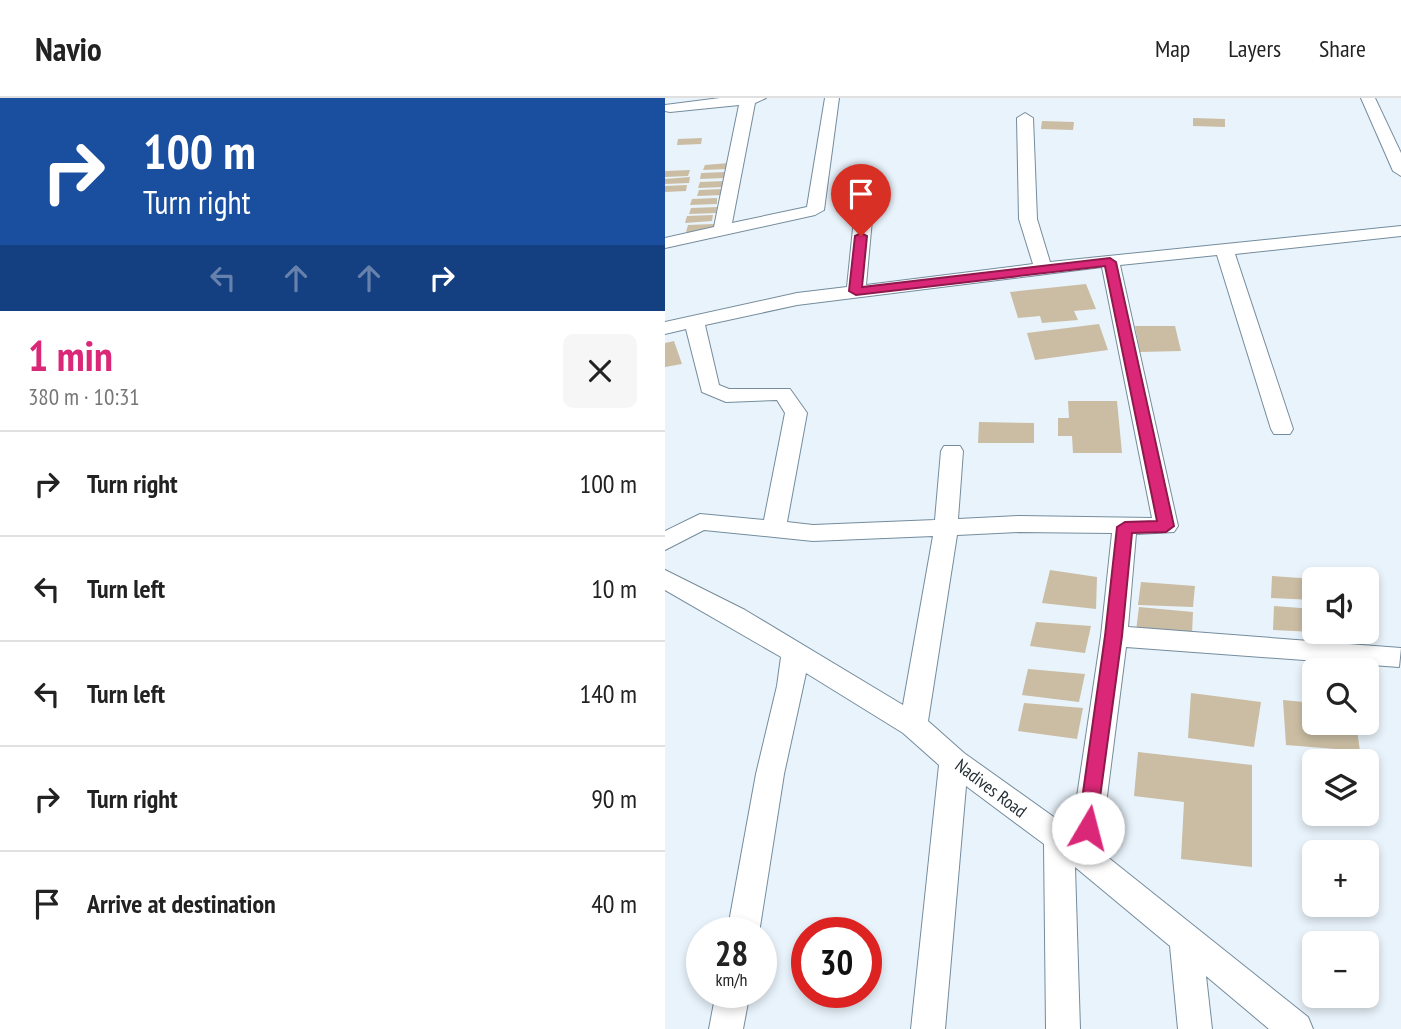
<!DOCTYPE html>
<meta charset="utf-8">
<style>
:root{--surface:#fff;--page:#f6f6f6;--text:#222;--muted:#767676;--line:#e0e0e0;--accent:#db2777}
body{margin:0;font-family:"PT Sans Narrow",sans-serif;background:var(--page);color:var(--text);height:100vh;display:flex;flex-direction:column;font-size:26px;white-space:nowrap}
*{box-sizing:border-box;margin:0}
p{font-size:23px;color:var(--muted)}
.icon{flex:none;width:38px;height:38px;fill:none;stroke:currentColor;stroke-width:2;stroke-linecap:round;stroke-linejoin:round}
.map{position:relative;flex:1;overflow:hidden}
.sheet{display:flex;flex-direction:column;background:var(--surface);width:665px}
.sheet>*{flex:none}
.hud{background:#1a4fa0;color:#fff;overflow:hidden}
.controls{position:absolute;left:637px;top:469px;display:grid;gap:14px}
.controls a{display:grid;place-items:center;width:77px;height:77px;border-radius:10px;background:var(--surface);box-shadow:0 4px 10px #0003;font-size:35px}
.speed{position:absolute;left:21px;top:819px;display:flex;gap:14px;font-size:35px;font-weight:700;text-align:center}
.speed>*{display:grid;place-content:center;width:91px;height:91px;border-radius:50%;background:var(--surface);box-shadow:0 4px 10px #0003;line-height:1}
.speed small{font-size:18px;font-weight:400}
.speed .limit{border:10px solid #d22;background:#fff;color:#111}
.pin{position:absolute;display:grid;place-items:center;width:60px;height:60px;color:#fff;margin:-72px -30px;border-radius:50% 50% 50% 0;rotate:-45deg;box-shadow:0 0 7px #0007}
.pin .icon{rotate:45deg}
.me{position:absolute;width:77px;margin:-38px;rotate:8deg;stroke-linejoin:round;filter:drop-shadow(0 0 5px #0008)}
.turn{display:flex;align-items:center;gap:24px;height:147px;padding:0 28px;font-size:32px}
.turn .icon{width:91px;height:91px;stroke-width:2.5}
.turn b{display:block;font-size:49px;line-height:60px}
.lanes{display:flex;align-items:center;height:66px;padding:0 28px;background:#0003;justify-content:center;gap:35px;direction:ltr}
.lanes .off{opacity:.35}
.round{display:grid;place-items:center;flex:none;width:74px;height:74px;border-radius:10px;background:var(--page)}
.overview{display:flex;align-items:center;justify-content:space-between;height:119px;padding:0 28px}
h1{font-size:42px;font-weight:700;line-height:52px;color:var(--accent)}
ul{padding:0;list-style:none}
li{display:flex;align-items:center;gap:21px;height:105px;padding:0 28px;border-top:2px solid var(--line)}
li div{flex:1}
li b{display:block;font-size:26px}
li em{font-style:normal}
header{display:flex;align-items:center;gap:42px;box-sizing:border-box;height:98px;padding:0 35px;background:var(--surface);border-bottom:2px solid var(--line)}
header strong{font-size:33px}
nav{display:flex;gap:38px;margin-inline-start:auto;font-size:24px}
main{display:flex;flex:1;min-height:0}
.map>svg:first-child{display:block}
.building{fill:#cabda3}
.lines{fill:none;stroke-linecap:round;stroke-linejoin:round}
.minor-casing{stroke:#748c9d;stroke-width:2}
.minor{fill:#fff;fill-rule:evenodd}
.route{fill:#db2777;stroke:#8e194d;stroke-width:2}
.labels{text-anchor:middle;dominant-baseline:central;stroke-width:5;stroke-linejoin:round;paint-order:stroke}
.street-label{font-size:18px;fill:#263037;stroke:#fff}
</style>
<header>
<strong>Navio</strong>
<nav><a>Map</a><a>Layers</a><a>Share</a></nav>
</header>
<main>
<section class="sheet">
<div class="hud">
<div class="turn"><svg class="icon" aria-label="right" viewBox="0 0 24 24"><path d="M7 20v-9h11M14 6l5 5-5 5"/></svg><div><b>100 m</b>Turn right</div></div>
<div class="lanes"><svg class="icon off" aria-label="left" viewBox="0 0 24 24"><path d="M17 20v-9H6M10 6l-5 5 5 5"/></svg><svg class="icon off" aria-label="ahead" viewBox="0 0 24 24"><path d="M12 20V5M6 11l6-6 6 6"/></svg><svg class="icon off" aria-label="ahead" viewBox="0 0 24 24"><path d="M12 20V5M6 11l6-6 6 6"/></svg><svg class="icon" aria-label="right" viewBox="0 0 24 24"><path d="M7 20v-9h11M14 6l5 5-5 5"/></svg></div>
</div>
<div class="overview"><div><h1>1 min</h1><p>380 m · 10:31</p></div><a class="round"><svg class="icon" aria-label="close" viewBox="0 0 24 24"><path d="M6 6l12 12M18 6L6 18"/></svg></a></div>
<ul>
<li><svg class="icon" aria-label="right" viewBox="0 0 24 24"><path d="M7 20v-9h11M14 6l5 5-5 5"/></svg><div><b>Turn right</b></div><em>100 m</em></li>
<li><svg class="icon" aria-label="left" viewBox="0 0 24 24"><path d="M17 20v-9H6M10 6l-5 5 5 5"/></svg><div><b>Turn left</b></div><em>10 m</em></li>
<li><svg class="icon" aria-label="left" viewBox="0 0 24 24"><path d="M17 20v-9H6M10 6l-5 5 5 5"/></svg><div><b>Turn left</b></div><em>140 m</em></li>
<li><svg class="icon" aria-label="right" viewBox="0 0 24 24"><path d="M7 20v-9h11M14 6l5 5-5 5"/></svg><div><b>Turn right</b></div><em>90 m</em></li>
<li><svg class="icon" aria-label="arrive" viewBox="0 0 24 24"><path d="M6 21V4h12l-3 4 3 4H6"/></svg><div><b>Arrive at destination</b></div><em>40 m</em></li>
</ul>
</section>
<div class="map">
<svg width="736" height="931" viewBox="0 0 736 931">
<rect width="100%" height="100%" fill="#e9f3fb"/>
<g class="building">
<path d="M528,20L560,21V29L528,28Z"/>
<path d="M377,23L409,24L408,32L376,31Z"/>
<path d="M37,40L36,46L12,47L13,41Z"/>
<path d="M64,65L63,71L38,72L40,67Z"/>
<path d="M25,72L23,78L0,79V73Z"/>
<path d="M61,74L60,80L35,81L36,75Z"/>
<path d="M25,79L24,85L0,86V81Z"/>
<path d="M60,83L59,89L33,90L35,84Z"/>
<path d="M22,87L21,93L0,94V88Z"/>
<path d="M59,91L58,97L32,98L34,92Z"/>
<path d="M52,100V106L25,107L27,101Z"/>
<path d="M52,109L51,115L24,116L26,110Z"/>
<path d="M48,117L47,123L20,125L22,118Z"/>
<path d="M49,126V133L21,134L23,127Z"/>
<path d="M421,186L431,211L409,213L413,222L377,225L375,218L353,220L345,194Z"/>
<path d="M434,226L443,252L370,262L362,235Z"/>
<path d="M470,228H510L516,253L475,254Z"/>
<path d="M9,243L17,266L0,269V245Z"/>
<path d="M403,303H452L457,355H408L407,338H393V320H404Z"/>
<path d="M314,324L369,325V345H313Z"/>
<path d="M385,472L432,479L431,511L377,505Z"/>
<path d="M607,478L649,481V502L606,500Z"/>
<path d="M476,484L530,488L528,509L473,507Z"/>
<path d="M609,508L649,511V534L608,532Z"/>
<path d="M474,509L528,514L527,536L471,533Z"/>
<path d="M371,524L426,528L420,555L365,548Z"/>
<path d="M363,571L420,576L414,604L357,597Z"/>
<path d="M526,595L596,604L589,649L523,640Z"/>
<path d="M618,602L649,605V625H691L695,653L621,647Z"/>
<path d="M359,605L418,610L412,641L353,633Z"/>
<path d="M473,654L587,667V769L516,761L519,704L469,698Z"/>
</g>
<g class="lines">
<defs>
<g id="minor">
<path d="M55,0H101L90,5L67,125L142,109L160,0H174L159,112L150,117L0,150V140L49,129L74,7L5,14L0,13V7Z"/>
<path d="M696,0H710L736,55V78L728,73Z"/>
<path d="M360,15L368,20L372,121L385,164L736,128V138L570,156L628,331L625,336H609L606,331L552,157L455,167L513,428L509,434L471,436L463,529L736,550L734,569L461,549L435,753L643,919L648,931H604L541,878L547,931H513L505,848L410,769L415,931H381L379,746L301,688L280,931H246L274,667L238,635L141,575L119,676L94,835H62L91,676L112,588L116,559L0,492V472L80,512L238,607L268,438L148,443L39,432L0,452V433L35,416L99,422L120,315L112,302L61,304L37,294L21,231L0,236V224L132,195L182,189L190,111L199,106L208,111L201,187L368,166L354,121L352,20ZM437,169L487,420L354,418L293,421L298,353L295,348H279L276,353L270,422L148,427L122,424L142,315L125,291H64L54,287L40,227L132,207ZM354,434L447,435L436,538L407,732L299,655L263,623L292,437Z"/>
<path d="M51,894H85L78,931H44Z"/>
</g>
</defs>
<use href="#minor" class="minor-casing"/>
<use href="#minor" class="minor"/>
</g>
<path class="route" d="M196,135L202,138L197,189L445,160L451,164L509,428L501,434L467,435L457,538L430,736L423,739L416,736L413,730L440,538L452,429L460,424L492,423L440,168L191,197L184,193L190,138Z"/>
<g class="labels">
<g class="street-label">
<text transform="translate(326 690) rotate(37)">Nadives Road</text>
</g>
</g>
</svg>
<div class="controls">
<a><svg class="icon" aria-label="sound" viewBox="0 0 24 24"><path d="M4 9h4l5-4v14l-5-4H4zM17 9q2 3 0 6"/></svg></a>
<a><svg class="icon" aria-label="search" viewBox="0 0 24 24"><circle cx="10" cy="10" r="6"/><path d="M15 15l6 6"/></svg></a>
<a><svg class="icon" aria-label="layers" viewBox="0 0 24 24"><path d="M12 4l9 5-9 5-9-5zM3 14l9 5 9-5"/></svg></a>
<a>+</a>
<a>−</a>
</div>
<div class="speed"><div>28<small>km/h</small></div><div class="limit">30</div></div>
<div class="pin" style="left:196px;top:138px;background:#d93025"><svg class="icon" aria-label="arrive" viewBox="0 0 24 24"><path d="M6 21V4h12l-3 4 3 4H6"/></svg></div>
<svg class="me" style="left:423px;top:730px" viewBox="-20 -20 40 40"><circle r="19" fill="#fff"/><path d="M0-13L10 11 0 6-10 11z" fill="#db2777"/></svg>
</div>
</main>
